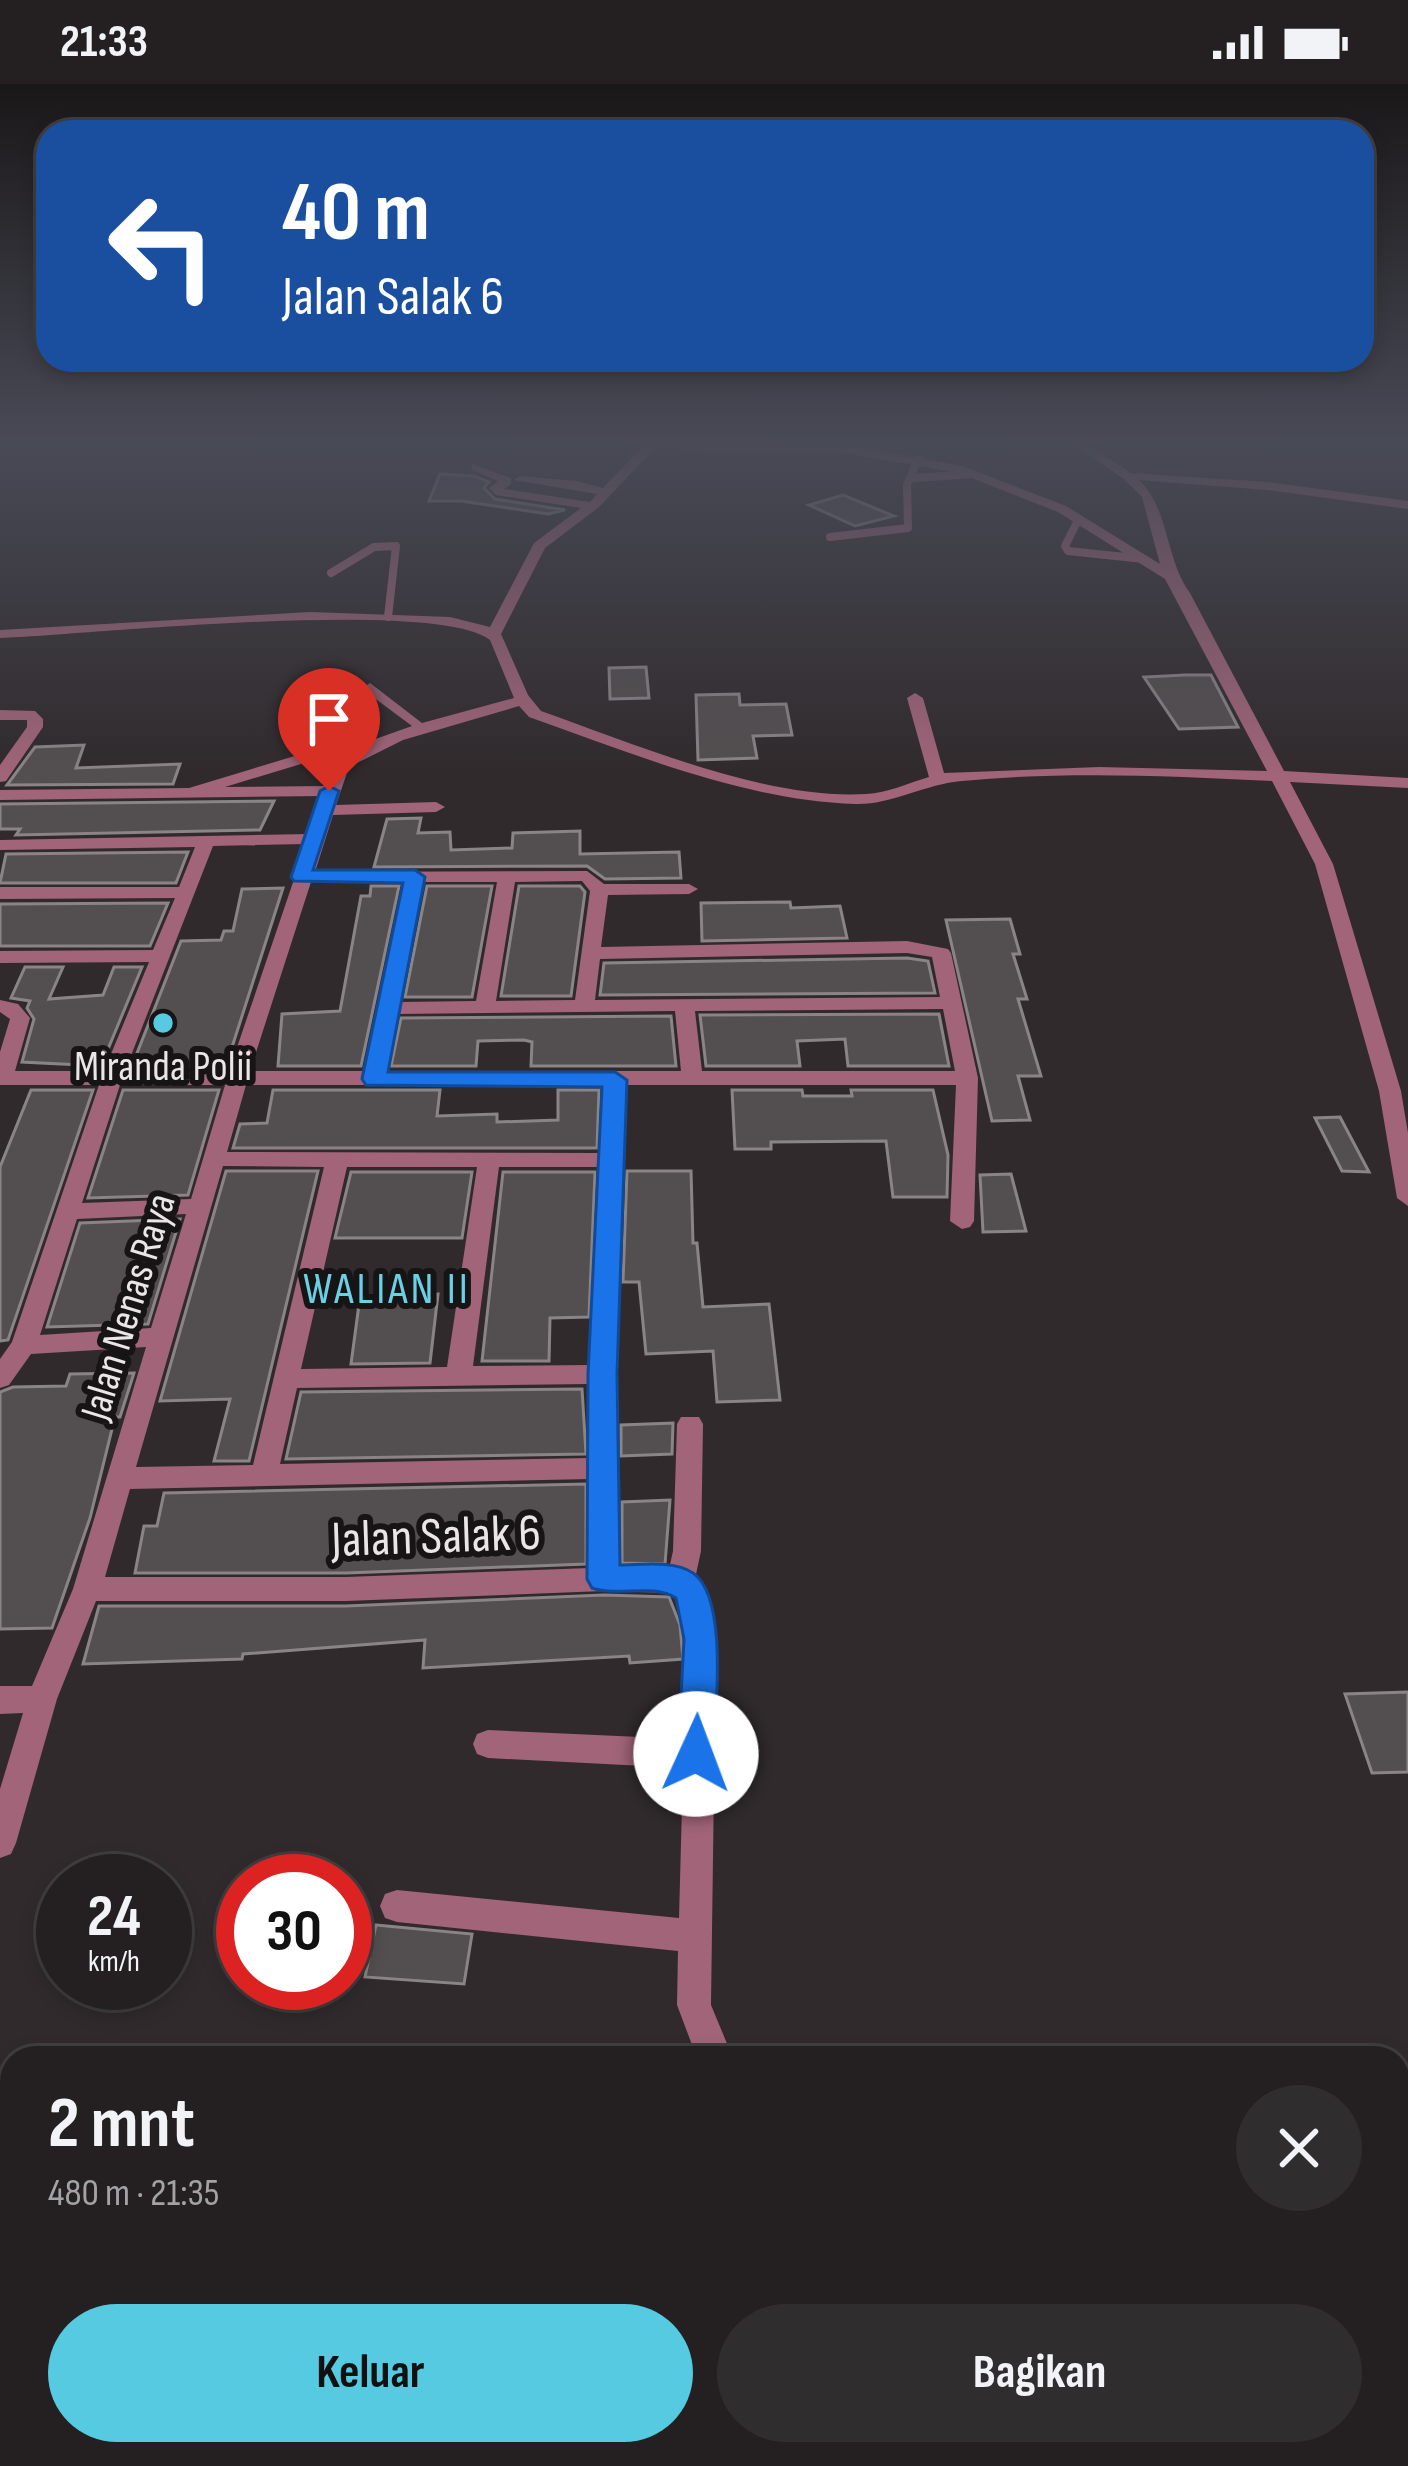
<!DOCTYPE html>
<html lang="id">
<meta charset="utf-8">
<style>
:root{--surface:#242021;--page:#302d2e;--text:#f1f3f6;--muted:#a3a3a5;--line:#413e3f;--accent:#55cae0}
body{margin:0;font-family:"Sofia Sans Condensed",sans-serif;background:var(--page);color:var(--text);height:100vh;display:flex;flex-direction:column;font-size:45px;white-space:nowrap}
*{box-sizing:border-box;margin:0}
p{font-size:39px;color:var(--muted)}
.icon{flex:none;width:66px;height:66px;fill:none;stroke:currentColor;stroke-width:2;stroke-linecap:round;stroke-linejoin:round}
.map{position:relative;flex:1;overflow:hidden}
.sheet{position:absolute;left:0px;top:1962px;width:1410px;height:420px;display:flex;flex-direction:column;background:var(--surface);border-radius:36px 36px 0 0;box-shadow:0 6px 18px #0003,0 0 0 3px var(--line)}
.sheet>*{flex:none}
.guide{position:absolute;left:36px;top:36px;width:1338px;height:252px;border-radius:36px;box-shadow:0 6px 18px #0003,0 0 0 3px var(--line);background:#1a4fa0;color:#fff;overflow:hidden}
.speed{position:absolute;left:36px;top:1770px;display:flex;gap:24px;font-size:60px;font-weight:700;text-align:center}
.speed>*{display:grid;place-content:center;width:156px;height:156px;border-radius:50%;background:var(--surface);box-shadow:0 6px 18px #0003,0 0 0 3px var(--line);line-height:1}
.speed small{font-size:30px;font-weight:400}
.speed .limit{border:18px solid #d22;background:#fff;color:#111}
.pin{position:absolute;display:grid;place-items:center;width:102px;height:102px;color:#fff;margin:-123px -51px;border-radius:50% 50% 50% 0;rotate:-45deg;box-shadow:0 0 12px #0007}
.pin .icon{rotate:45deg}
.me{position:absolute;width:132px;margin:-66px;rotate:2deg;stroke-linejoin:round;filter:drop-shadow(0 0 9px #0008)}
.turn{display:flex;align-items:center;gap:42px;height:252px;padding:0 48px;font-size:54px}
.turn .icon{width:156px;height:156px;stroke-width:2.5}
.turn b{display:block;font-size:84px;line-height:102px}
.round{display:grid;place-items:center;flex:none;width:126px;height:126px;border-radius:63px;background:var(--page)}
.overview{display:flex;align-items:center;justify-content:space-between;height:204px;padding:0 48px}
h1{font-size:72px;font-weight:700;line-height:90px}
.primary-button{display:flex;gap:24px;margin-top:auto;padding:24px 48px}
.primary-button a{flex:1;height:138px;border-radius:72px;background:var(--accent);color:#111;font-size:48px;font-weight:700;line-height:138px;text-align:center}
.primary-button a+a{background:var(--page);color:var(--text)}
.status{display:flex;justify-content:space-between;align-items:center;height:84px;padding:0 60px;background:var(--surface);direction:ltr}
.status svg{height:33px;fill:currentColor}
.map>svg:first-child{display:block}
.building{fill:#534e4f;stroke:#8b8486;stroke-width:3}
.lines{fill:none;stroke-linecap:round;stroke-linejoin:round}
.lane{stroke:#a16478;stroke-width:8}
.street{fill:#a16478;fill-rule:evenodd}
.route{fill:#1a73e8;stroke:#114b97;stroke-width:3}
.poi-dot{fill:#55cae0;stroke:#161414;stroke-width:4.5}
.labels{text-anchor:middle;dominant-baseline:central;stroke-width:12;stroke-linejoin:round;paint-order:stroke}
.poi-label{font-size:42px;fill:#eae6e7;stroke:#161414}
.street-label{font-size:42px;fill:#eae6e7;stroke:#161414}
.neighbourhood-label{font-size:45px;letter-spacing:3px;fill:#6ad1e5;stroke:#161414}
.near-street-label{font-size:51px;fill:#eae6e7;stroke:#161414}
</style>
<div class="status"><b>21:33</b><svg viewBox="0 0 49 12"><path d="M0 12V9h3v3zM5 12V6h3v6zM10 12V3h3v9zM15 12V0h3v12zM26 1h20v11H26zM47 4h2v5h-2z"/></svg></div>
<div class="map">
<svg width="1408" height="2382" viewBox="0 0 1408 2382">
<rect width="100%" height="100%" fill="#302a2c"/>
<g class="building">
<path d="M440,390L474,392L489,398L484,404L495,415L565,426L548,430L461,417H429Z"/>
<path d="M843,411L894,432L855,442L809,421Z"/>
<path d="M646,583L649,614L610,615L609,584Z"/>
<path d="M1185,591H1211L1238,643L1179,645L1144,593Z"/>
<path d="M739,610L740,621L786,620L792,651L753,652L757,674L698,676L696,611Z"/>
<path d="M84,661L76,684L180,680L173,700L7,701L35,663Z"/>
<path d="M274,717L260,746L16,751L20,745H0V720Z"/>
<path d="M421,734L418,749L450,748L451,766L512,764L513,749L580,747V770L679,768L681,794L605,795L587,782L374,783L387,735Z"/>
<path d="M188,768L176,799H0L6,770Z"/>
<path d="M371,802H399L361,982H278L282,930L340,927L361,812H370Z"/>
<path d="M427,802H492L472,913H405Z"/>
<path d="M519,802H580L585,808L571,912H501Z"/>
<path d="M283,804L226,982H132L181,857L221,856L224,847H233L242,805Z"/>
<path d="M790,818L791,824L840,822L847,854L702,857L701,819Z"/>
<path d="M0,819V820L168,819L150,862H0Z"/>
<path d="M1010,835L1020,870H1013L1027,915H1018L1041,992H1018L1030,1036L992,1037L946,836Z"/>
<path d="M907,874L928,877L935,909L600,911L604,879Z"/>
<path d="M25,883H63L49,915L103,911L114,883H142L101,982L22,978L34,935L27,924L30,917L11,914Z"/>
<path d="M939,930L949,982H848L845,955L797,957L800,982H706L700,931Z"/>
<path d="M671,932L676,982H531L532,958L524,956L478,957L476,982H391L401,934Z"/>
<path d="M31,1006H93L8,1256L0,1257V1083Z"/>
<path d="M123,1006H219L188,1111L88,1114Z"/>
<path d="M273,1006H440L437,1032L497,1030V1038L558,1036V1006H599L597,1064H233L240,1040L267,1039Z"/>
<path d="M732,1006H802L803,1012H852L851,1006H933L948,1071L947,1113H893L886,1057L771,1058V1065H735Z"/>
<path d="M1340,1033L1369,1088L1342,1087L1315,1034Z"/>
<path d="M226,1087H318L249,1377H214L230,1315L160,1317Z"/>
<path d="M627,1087H691L693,1159H697L703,1223L769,1220L780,1316L717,1318L713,1267L646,1270L639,1198H623Z"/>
<path d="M351,1088H472L462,1154H335Z"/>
<path d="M503,1088H595L589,1233L550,1234L549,1277H482Z"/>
<path d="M1011,1090L1026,1147L983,1148L980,1091Z"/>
<path d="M180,1135L148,1240L47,1243L80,1139Z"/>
<path d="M438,1210L430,1279L351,1280L360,1213Z"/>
<path d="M134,1289L120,1333H115L90,1434L52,1544L0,1545V1308L13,1303L66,1302L70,1290Z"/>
<path d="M582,1305L586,1370L286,1375L301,1308Z"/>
<path d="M673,1339L672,1370L621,1372V1341Z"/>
<path d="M586,1400V1480L346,1489H135L144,1442H157L164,1409Z"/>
<path d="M670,1416L665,1480L622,1479V1418Z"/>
<path d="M604,1511L669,1513L680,1541L683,1575L630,1579L629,1572L423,1584L425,1556L243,1570L242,1575L83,1580L99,1522H346Z"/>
<path d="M1408,1608V1688L1372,1689L1345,1610Z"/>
<path d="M376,1841L472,1850L464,1900L365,1893Z"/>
</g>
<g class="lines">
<g class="lane">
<path d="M913,394L973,390"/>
<path d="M1078,436L1065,462L1068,467L1144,475"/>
<path d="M830,453L908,444L907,401L918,375"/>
<path d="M331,489L374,463L396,462L388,533"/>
</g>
<g class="street">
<path d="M648,357L754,361L826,358L962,382L1066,422L1160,480L1142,413L1124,395L1068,357H1082L1131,389L1268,398L1408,417V425L1268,406L1139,396C1170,426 1165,475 1190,509L1284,687L1408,694V704L1290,698L1333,780L1401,1007L1408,1049V1122L1397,1114L1379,1007L1315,780L1272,697C1170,692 1064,687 962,697C925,700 892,721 855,720C743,716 634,670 529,633L519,622L403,656L349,683L336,721L436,718L445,723L436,728L333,731L315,788L587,787L604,800H689L698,805L689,810L608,811L601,863L907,857L948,865L951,869L978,994L974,1137L970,1143L962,1145L950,1137L956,1001H625L616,1290L618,1483L669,1485L673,1467L677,1340L681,1333H699L703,1340L701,1467L695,1495L710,1518L716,1555L711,1921L733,1974H697L677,1921L678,1867L397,1838L385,1834L380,1822L385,1810L397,1806L679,1834L683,1684L488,1674L477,1670L473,1660L477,1650L488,1646L684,1655C685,1615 697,1541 672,1509L604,1507L346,1517H96L57,1615L16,1759L11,1770L0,1774V1705L23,1629L0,1630V1602H32L73,1505L146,1263L31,1270L9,1301L0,1304V1275L12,1258L99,1001H0V968L10,935L0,928V916L18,920L30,934L15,987H104L149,878L0,879V867L153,866L175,814L0,815V803H179L195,763L0,766V756L310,750L322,712L0,716V706L189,704L354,654H366L367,658L412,642L365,607L362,604L370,599L422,639L514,614L490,556C435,513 87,551 0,554V546L310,528L450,533L490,543L534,459L581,424L496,411L489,404L498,397L472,386V380L511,394V400L504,405L590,418L597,410L514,396L520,392L577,397L603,404ZM656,363L754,369L826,366L959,389L1058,428L1165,495L1267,687L1099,683L944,689L923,614L915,609L907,614L929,693C908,699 888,709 866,710C765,716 635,660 541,627L528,611L501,550L545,464L599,423ZM357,663L335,678L326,702L225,703ZM306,760L229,987H125L213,762ZM582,797L590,807L575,916L496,917L515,798ZM311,798H405L365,987H250ZM423,798H497L476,917L400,918ZM907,869L932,873L940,913L595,916L600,875ZM943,925L955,987H702L695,927ZM675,927L681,987H386L397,930ZM120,1001H225L191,1115L82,1119ZM246,1001H604L601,1069L227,1068ZM223,1082L324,1083L253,1381L136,1383ZM347,1083H477L447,1283L301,1285ZM499,1083H600L591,1281L473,1282ZM186,1130L151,1244L40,1251L77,1135ZM590,1300V1374L280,1380L297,1304ZM590,1395V1484L346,1493H105L130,1405Z"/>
<path d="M0,626L35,627L43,635V643L6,697L0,698V681L27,643V636H0Z"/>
<rect x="0" y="1987" width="12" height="36"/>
<rect x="1398" y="2036" width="10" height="36"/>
<rect x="0" y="2276" width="12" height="40"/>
<path d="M643,2370H685L684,2382H642Z"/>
<path d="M1310,2370H1352L1354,2382H1312Z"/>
</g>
</g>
<linearGradient id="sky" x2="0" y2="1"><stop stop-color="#1a1718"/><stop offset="0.52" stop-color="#484a56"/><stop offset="1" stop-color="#484a56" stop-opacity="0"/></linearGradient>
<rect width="1408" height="691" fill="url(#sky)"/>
<path class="route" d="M329,702L339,707L313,786H415L425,793L388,988H615L627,996L617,1290L620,1481C642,1481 673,1476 693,1489C729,1513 715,1630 714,1670L708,1682L696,1686L684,1682L678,1670L684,1555L676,1514C652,1499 619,1513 592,1504L587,1495L588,1290L602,1003L366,1001L362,995L403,799L294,797L291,793L320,707Z"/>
<circle class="poi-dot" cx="163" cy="939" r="12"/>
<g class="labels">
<g class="poi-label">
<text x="163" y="983">Miranda Polii</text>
</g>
<g class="street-label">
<text transform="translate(129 1223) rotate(-73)">Jalan Nenas Raya</text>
</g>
<g class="neighbourhood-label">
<text x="387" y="1205">WALIAN II</text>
</g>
<g class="near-street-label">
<text transform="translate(436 1453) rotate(-2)">Jalan Salak 6</text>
</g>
</g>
</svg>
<div class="speed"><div>24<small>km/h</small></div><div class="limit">30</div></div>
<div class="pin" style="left:329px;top:707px;background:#d93025"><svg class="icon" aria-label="arrive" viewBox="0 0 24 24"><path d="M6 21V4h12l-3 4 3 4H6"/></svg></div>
<svg class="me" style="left:696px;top:1670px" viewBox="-20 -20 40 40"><circle r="19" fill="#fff"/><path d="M0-13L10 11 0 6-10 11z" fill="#1a73e8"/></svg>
<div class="guide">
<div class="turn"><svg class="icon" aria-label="left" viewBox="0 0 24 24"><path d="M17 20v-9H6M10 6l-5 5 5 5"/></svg><div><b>40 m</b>Jalan Salak 6</div></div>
</div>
<section class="sheet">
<div class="overview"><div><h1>2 mnt</h1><p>480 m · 21:35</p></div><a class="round"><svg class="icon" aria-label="close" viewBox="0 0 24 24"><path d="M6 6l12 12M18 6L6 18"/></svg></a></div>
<div class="primary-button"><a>Keluar</a><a>Bagikan</a></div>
</section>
</div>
